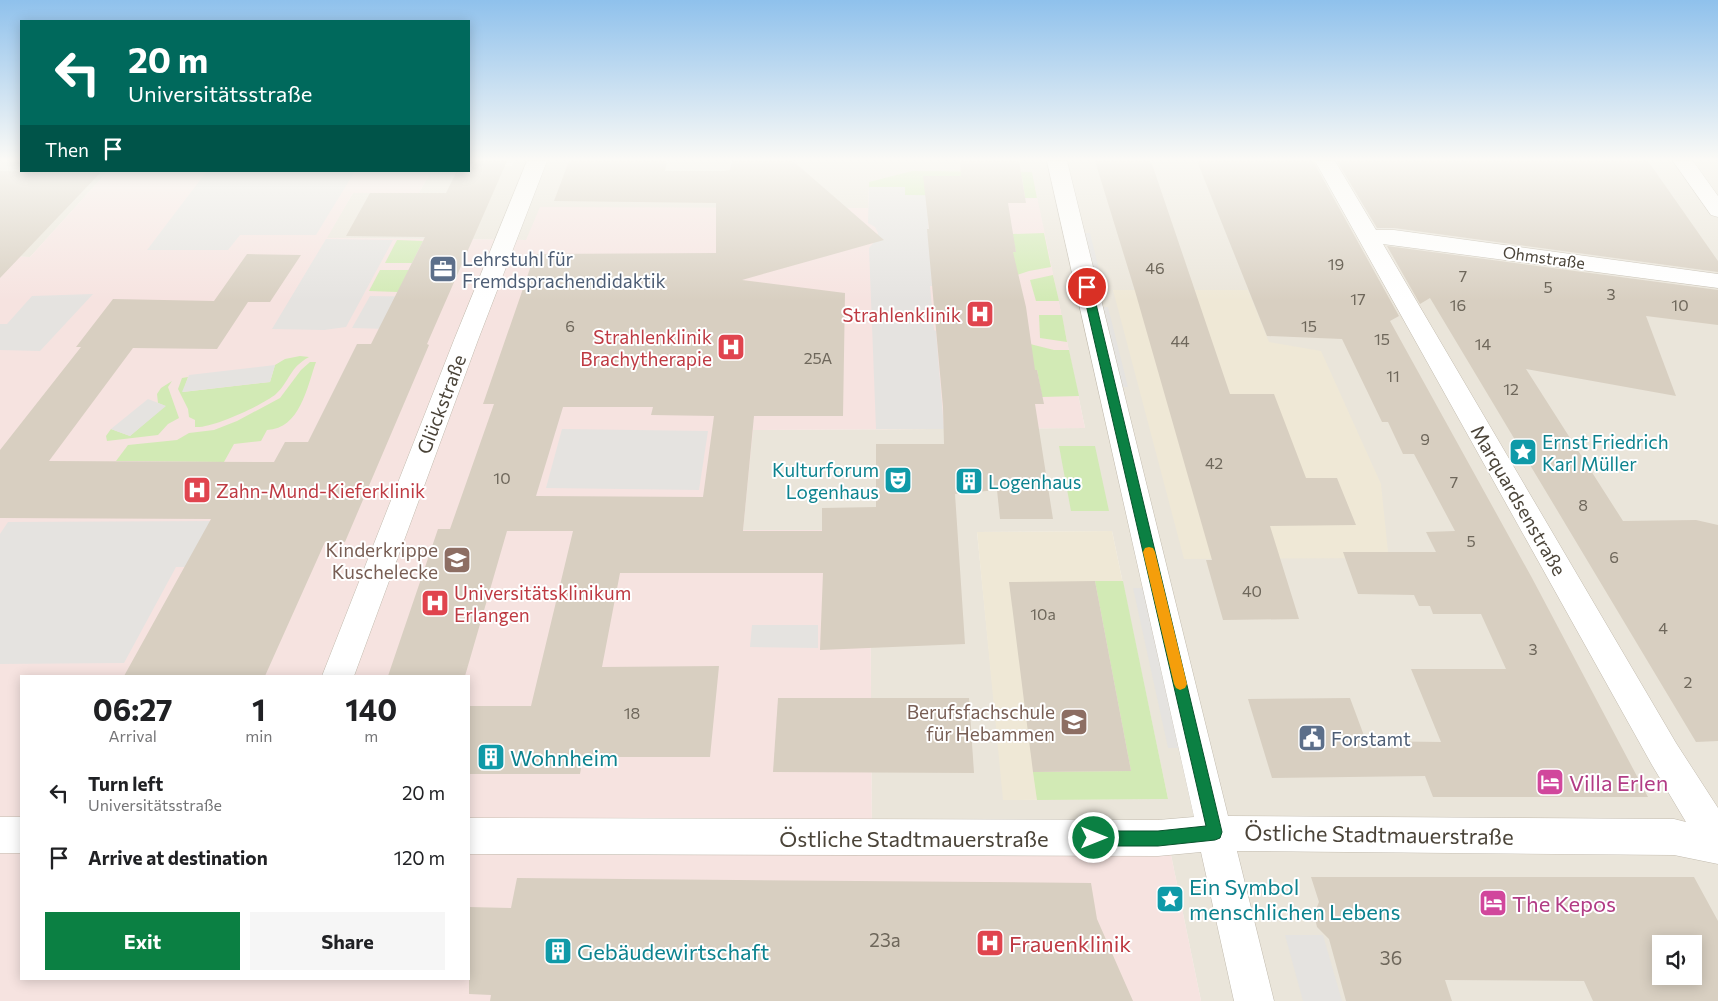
<!DOCTYPE html>
<meta charset="utf-8">
<style>
:root{--surface:#fff;--page:#f6f6f6;--text:#202124;--muted:#757577;--accent:#0b8043}
body{margin:0;font-family:Commissioner,sans-serif;background:var(--page);color:var(--text);height:100vh;display:flex;flex-direction:column;font-size:19px;white-space:nowrap}
*{box-sizing:border-box;margin:0}
p{font-size:16px;color:var(--muted)}
.icon{flex:none;width:28px;height:28px;fill:none;stroke:currentColor;stroke-width:2;stroke-linecap:round;stroke-linejoin:round}
.map{position:relative;flex:1;overflow:hidden}
.sheet{position:absolute;left:20px;top:675px;width:450px;height:305px;display:flex;flex-direction:column;background:var(--surface);border-radius:0px;box-shadow:0 2px 12px #0003}
.sheet>*{flex:none}
.hud{position:absolute;left:20px;top:20px;width:450px;height:152px;border-radius:0px;box-shadow:0 2px 12px #0003;background:#00695c;color:#fff;overflow:hidden}
.controls{position:absolute;left:1652px;top:935px;display:grid;gap:10px}
.controls a{display:grid;place-items:center;width:50px;height:50px;border-radius:0px;background:var(--surface);box-shadow:0 2px 12px #0003;font-size:25px}
.pin{position:absolute;display:grid;place-items:center;width:42px;height:42px;color:#fff;margin:-21px;border:2px solid #fff;border-radius:50%;box-shadow:0 1px 5px #0007}
.me{position:absolute;width:55px;margin:-28px;rotate:90deg;stroke-linejoin:round;filter:drop-shadow(0 0 4px #0008)}
.turn{display:flex;align-items:center;gap:18px;height:105px;padding:0 25px;font-size:22px}
.turn .icon{width:65px;height:65px;stroke-width:2.5}
.turn b{display:block;font-size:35px;line-height:42px}
.then{display:flex;align-items:center;height:48px;padding:0 25px;background:#0003;gap:10px;font-size:19px}
.eta{display:flex;justify-content:space-evenly;align-items:center;height:85px;text-align:center}
.eta b{font-size:30px;font-weight:700;line-height:35px}
.action{display:flex;gap:10px;margin-top:auto;padding:10px 25px}
.action a{flex:1;height:58px;border-radius:0px;background:var(--accent);color:#fff;font-size:20px;font-weight:700;line-height:58px;text-align:center}
.action a+a{background:var(--page);color:var(--text)}
ul{padding:0;list-style:none}
li{display:flex;align-items:center;gap:15px;height:65px;padding:0 25px}
li div{flex:1}
li b{display:block;font-size:19px}
li em{font-style:normal}
.map>svg:first-child{display:block}
.residential{fill:#eae5da;fill-rule:evenodd}
.education{fill:#efe8d6}
.medical{fill:#f6e3e0;fill-rule:evenodd}
.green{fill:#d2eab5}
.parking{fill:#e5e3e0}
.building{fill:#d8cfc1;fill-rule:evenodd}
.lines{fill:none;stroke-linecap:round;stroke-linejoin:round}
.minor-casing{stroke:#c2bbae;stroke-width:1}
.minor{fill:#fff;fill-rule:evenodd}
.route{fill:#0b8043;stroke:#07532c}
.slow{fill:#f59e0b}
.labels{text-anchor:middle;dominant-baseline:central;stroke-width:4;stroke-linejoin:round;paint-order:stroke}
.far-street-label{font-size:16px;fill:#4b4439;stroke:#fff}
.number-label{font-size:16px;fill:#6e675b}
.service-label{font-size:19px;fill:#4e5e75;stroke:#fff;text-anchor:start}
.health-label{font-size:19px;fill:#be3a42;stroke:#fff;text-anchor:end}
.street-label{font-size:19px;fill:#4b4439;stroke:#fff}
.culture-label{font-size:19px;fill:#0d838f;stroke:#fff;text-anchor:start}
.education-label{font-size:19px;fill:#785e54;stroke:#fff;text-anchor:end}
.near-number-label{font-size:19px;fill:#6e675b}
.near-culture-label{font-size:22px;fill:#0d838f;stroke:#fff;text-anchor:start}
.near-hotel-label{font-size:22px;fill:#b23c85;stroke:#fff;text-anchor:start}
.near-street-label{font-size:22px;fill:#4b4439;stroke:#fff}
.near-health-label{font-size:22px;fill:#be3a42;stroke:#fff;text-anchor:start}
</style>
<div class="map">
<svg width="1718" height="1001" viewBox="0 0 1718 1001">
<rect width="100%" height="100%" fill="#f6f3ec"/>
<g class="residential">
<path d="M0,161H21V171H108L30,257L0,256Z"/>
<path d="M514,161H1718V1001H1201L1170,850L872,849L870,530L743,531L752,430L1085,428L1040,213L869,187L868,208L527,240L326,238L353,193H419L431,171H469V166H512ZM1112,531L1168,799L1004,800L977,532ZM1661,944H1694V976H1661Z"/>
</g>
<g class="education">
<path d="M1113,290H1248L1269,342L1321,351L1381,484L1388,552L1377,558L1184,559Z"/>
<path d="M1112,531L1168,799L1003,800L977,532Z"/>
</g>
<path class="medical" d="M108,171H431L419,193H353L327,238L526,240L540,207L868,208L869,182L912,171L1032,172L1085,428L753,430L743,530H870L872,849L1170,850L1201,1001H0V256L30,257ZM21,676H469V979H21Z"/>
<g class="green">
<path d="M912,171L1032,172L1037,198H1025L1022,177L933,196L905,195V187H869V182Z"/>
<path d="M1044,233L1051,267L1029,271L1017,275L992,253L1016,252L1012,234Z"/>
<path d="M397,240L423,241L412,263H385Z"/>
<path d="M380,270H409L398,292L369,291Z"/>
<path d="M1053,275L1059,301H1036L1030,280Z"/>
<path d="M1039,315H1062L1067,342L1040,338Z"/>
<path d="M1030,344L1054,350H1069L1079,396L1042,397L1037,370H1011Z"/>
<path d="M300,356L309,357C289,368 290,381 276,394C263,405 211,429 195,427V420L189,417L188,409L178,389L182,378L188,377L183,392L270,382L275,365L285,359Z"/>
<path d="M310,362H316C307,387 300,429 267,430L261,441L234,444L224,462L116,461L128,445L177,440L189,433L214,430L237,421L280,398L301,370Z"/>
<path d="M172,381L168,387L179,418L168,424L158,435L107,441L106,436L111,429L130,436L165,406L158,403L157,394L161,388Z"/>
<path d="M1059,446H1095L1109,511H1071Z"/>
<path d="M1095,581H1123L1168,799L1037,800L1033,772L1131,771Z"/>
</g>
<g class="parking">
<path d="M207,171H355L316,235H240L228,250H147Z"/>
<path d="M869,187H905V195L969,196L928,220L932,286H930L934,330L936,331L944,429H876L869,248L877,239L878,233L875,227L868,223Z"/>
<path d="M1082,233H1090L1104,289H1096Z"/>
<path d="M326,239L393,240L346,327L324,330L272,329Z"/>
<path d="M93,294L40,351L0,350V324H7L32,296Z"/>
<path d="M370,296L437,297L422,330L352,328Z"/>
<path d="M1100,307H1108L1128,387H1120Z"/>
<path d="M275,365L270,382L182,392L189,375Z"/>
<path d="M148,399L166,406L130,436L111,429Z"/>
<path d="M562,429L708,431L699,490L546,488Z"/>
<path d="M218,521L193,567H176L124,663L0,664V534L8,522Z"/>
<path d="M1133,588H1146L1181,748H1168Z"/>
<path d="M752,625H818V648L750,647Z"/>
<path d="M1285,935H1323L1342,1001H1303Z"/>
</g>
<g class="building">
<path d="M476,161H507L427,344L429,345L345,542H325L265,676H124L211,519L0,518V450L81,347H76L113,299L214,301L247,254L301,255L270,302H248L217,349L133,348L49,461L274,462L285,442H308L357,344H371L425,237L346,236L370,193H446L457,171H470Z"/>
<path d="M569,161H667L665,171H723L730,170L732,161H793L884,240L742,280L845,293L843,416H754L743,531H822V508L876,507V444H944L943,407L927,229H929L923,176H961L960,161H1019L1026,203H1008L1016,252H1013L1026,307L1035,370H1037L1044,404H1035L1053,519H1000L997,490L955,494L965,644L820,650L823,573H620L602,667L719,666L710,757H583L580,774H469V706H531L573,531H507L465,676H388L438,529H450L494,404H483L535,254L716,253V203L554,201ZM563,407H653L651,415L714,416L703,497L536,496Z"/>
<path d="M1095,161H1151L1230,394H1274L1306,478H1337L1356,525L1270,526L1299,619L1223,620L1206,560H1212L1135,291Z"/>
<path d="M1197,161H1313L1399,316L1390,321L1532,578L1648,797H1433L1425,776L1272,778L1248,699L1350,698L1366,741L1441,742L1411,669H1506L1481,614H1433L1430,606H1419L1414,595L1358,594L1343,552H1436L1426,532L1455,531L1414,454H1403L1388,422H1382L1342,339L1267,336Z"/>
<path d="M1337,161H1648L1718,261V272L1394,228H1377Z"/>
<path d="M0,171L100,173L0,278Z"/>
<path d="M1387,246L1718,290V325L1646,316L1676,396L1526,369L1623,521L1696,520L1718,525V741L1696,742L1430,298L1420,304Z"/>
<path d="M1095,581L1131,771L1033,772L1009,582Z"/>
<path d="M778,698H969L974,773L773,772Z"/>
<path d="M1311,877H1694L1718,921V1001H1593L1584,981L1445,980L1452,1001H1346L1329,939L1317,927L1314,914L1319,902ZM1661,944H1694V976H1661Z"/>
<path d="M517,878L1091,883L1097,919L1133,1001H490L491,995L469,994V907L511,908Z"/>
</g>
<g class="lines">
<defs>
<g id="minor">
<path d="M527,161H547L478,340L354,676H322L454,340Z"/>
<path d="M1047,161H1067L1228,816L1674,819L1686,822L1652,765L1315,161H1335L1376,230H1394L1718,274V288L1383,244L1676,743L1718,808V864L1674,855L1237,851L1274,1001H1234L1201,852L1158,856L469,854V818L1158,820L1194,817Z"/>
<path d="M1673,161H1693L1718,196V217L1711,215Z"/>
<rect x="0" y="817" width="21" height="36"/>
</g>
</defs>
<use href="#minor" class="minor-casing"/>
<use href="#minor" class="minor"/>
</g>
<linearGradient id="sky" x2="0" y2="1"><stop stop-color="#8fc1ec"/><stop offset="0.53" stop-color="#fbfaf6"/><stop offset="1" stop-color="#fbfaf6" stop-opacity="0"/></linearGradient>
<rect width="1718" height="301" fill="url(#sky)"/>
<path class="route" d="M1087,284L1092,287L1222,832L1220,838L1215,840L1158,846H1094L1089,843L1087,838L1089,833L1094,831H1158L1206,826L1082,287Z"/>
<path class="slow" d="M1149,547L1153,548L1155,552L1187,684L1185,688L1180,690L1176,688L1174,684L1143,552L1145,548Z"/>
<defs>
<symbol id="office-square" viewBox="-11 -11 22 22"><rect x="-9" y="-9" width="18" height="18" rx="4" fill="#5c6f8a" stroke="#fff"/><path d="M-6-3h4V-5.5h4V-3h4V5H-6ZM-1-4.5V-3h2v-1.5ZM-6 0V1H6V0Z" fill="#fff"/></symbol>
<symbol id="hospital-square" viewBox="-11 -11 22 22"><rect x="-9" y="-9" width="18" height="18" rx="4" fill="#e0444e" stroke="#fff"/><path d="M-5-5h3v3.5h4V-5h3V5h-3V1.5h-4V5h-3Z" fill="#fff"/></symbol>
<symbol id="sight-square" viewBox="-11 -11 22 22"><rect x="-9" y="-9" width="18" height="18" rx="4" fill="#0f9aa8" stroke="#fff"/><path d="M0-6L1.8-2.2L6-1.7L2.9 1.2L3.7 5.4L0 3.3L-3.7 5.4L-2.9 1.2L-6-1.7L-1.8-2.2Z" fill="#fff"/></symbol>
<symbol id="theatre-square" viewBox="-11 -11 22 22"><rect x="-9" y="-9" width="18" height="18" rx="4" fill="#0f9aa8" stroke="#fff"/><path d="M-5-5.5Q0-4 5-5.5V0Q5 5 0 6Q-5 5-5 0ZM-3.3-2.5H-1v1.5H-3.3ZM1-2.5H3.3v1.5H1ZM-2.8 1Q0 5.5 2.8 1Z" fill="#fff"/></symbol>
<symbol id="building-square" viewBox="-11 -11 22 22"><rect x="-9" y="-9" width="18" height="18" rx="4" fill="#0f9aa8" stroke="#fff"/><path d="M-4-6H4V6H1V3H-1V6H-4ZM-2.5-4.3h1.7v1.8h-1.7ZM.8-4.3h1.7v1.8H.8ZM-2.5-1h1.7V.8h-1.7ZM.8-1h1.7V.8H.8Z" fill="#fff"/></symbol>
<symbol id="school-square" viewBox="-11 -11 22 22"><rect x="-9" y="-9" width="18" height="18" rx="4" fill="#8d6e63" stroke="#fff"/><path d="M0-5L7-2L0 1L-7-2ZM-4 1L0 2.5L4 1V4Q0 6-4 4Z" fill="#fff"/></symbol>
<symbol id="civic-square" viewBox="-11 -11 22 22"><rect x="-9" y="-9" width="18" height="18" rx="4" fill="#5c6f8a" stroke="#fff"/><path d="M-.6-6.5H3V-4.5H.6V-3L4-1V1h2V6H-6V1h2V-1L-.6-3ZM-1.2 2.5V6h2.4V2.5Z" fill="#fff"/></symbol>
<symbol id="hotel-square" viewBox="-11 -11 22 22"><rect x="-9" y="-9" width="18" height="18" rx="4" fill="#d1479c" stroke="#fff"/><path d="M-6-4.5h1.5V1H6V5H4.5V3h-9V5H-6ZM-4 0a1.8 1.8 0 1 1 3.6 0ZM.5 0V-2.5h3Q6-2.5 6 0Z" fill="#fff"/></symbol>
</defs>
<g fill-rule="evenodd">
<use href="#office-square" x="427" y="253" width="32" height="32"/>
<use href="#hospital-square" x="964" y="298" width="32" height="32"/>
<use href="#hospital-square" x="715" y="331" width="32" height="32"/>
<use href="#sight-square" x="1507" y="436" width="32" height="32"/>
<use href="#theatre-square" x="882" y="464" width="32" height="32"/>
<use href="#building-square" x="953" y="465" width="32" height="32"/>
<use href="#hospital-square" x="181" y="474" width="32" height="32"/>
<use href="#school-square" x="441" y="544" width="32" height="32"/>
<use href="#hospital-square" x="419" y="587" width="32" height="32"/>
<use href="#school-square" x="1058" y="706" width="32" height="32"/>
<use href="#civic-square" x="1296" y="722" width="32" height="32"/>
<use href="#building-square" x="475" y="741" width="32" height="32"/>
<use href="#hotel-square" x="1534" y="766" width="32" height="32"/>
<use href="#sight-square" x="1154" y="883" width="32" height="32"/>
<use href="#hotel-square" x="1477" y="887" width="32" height="32"/>
<use href="#hospital-square" x="974" y="927" width="32" height="32"/>
<use href="#building-square" x="542" y="935" width="32" height="32"/>
</g>
<g class="labels">
<g class="far-street-label">
<text transform="translate(1544 257) rotate(8)">Ohmstraße</text>
</g>
<g class="number-label">
<text x="1336" y="263">19</text>
<text x="1155" y="267">46</text>
<text x="1463" y="275">7</text>
<text x="1548" y="286">5</text>
<text x="1611" y="293">3</text>
<text x="1358" y="298">17</text>
<text x="1458" y="304">16</text>
<text x="1680" y="304">10</text>
<text x="570" y="325">6</text>
<text x="1309" y="325">15</text>
<text x="1382" y="338">15</text>
<text x="1180" y="340">44</text>
<text x="1483" y="343">14</text>
<text x="818" y="357">25A</text>
<text x="1393" y="375">11</text>
<text x="1511" y="388">12</text>
<text x="1425" y="438">9</text>
<text x="1214" y="462">42</text>
<text x="502" y="477">10</text>
<text x="1454" y="481">7</text>
<text x="1583" y="504">8</text>
<text x="1471" y="540">5</text>
<text x="1614" y="556">6</text>
<text x="1252" y="590">40</text>
<text x="1043" y="613">10a</text>
<text x="1663" y="627">4</text>
<text x="1533" y="648">3</text>
<text x="1688" y="681">2</text>
<text x="632" y="712">18</text>
</g>
<g class="service-label">
<text x="462" y="258">Lehrstuhl für<tspan x="462" dy="22">Fremdsprachendidaktik</tspan></text>
<text x="1331" y="738">Forstamt</text>
</g>
<g class="health-label">
<text x="961" y="314">Strahlenklinik</text>
<text x="712" y="336">Strahlenklinik<tspan x="712" dy="22">Brachytherapie</tspan></text>
<text x="216" y="490" text-anchor="start">Zahn-Mund-Kieferklinik</text>
<text x="454" y="592" text-anchor="start">Universitätsklinikum<tspan x="454" dy="22">Erlangen</tspan></text>
</g>
<g class="street-label">
<text transform="translate(441 404) rotate(-69)">Glückstraße</text>
<text transform="translate(1519 500) rotate(60)">Marquardsenstraße</text>
</g>
<g class="culture-label">
<text x="1542" y="441">Ernst Friedrich<tspan x="1542" dy="22">Karl Müller</tspan></text>
<text x="879" y="469" text-anchor="end">Kulturforum<tspan x="879" dy="22">Logenhaus</tspan></text>
<text x="988" y="481">Logenhaus</text>
</g>
<g class="education-label">
<text x="438" y="549">Kinderkrippe<tspan x="438" dy="22">Kuschelecke</tspan></text>
<text x="1055" y="711">Berufsfachschule<tspan x="1055" dy="22">für Hebammen</tspan></text>
</g>
<g class="near-number-label">
<text x="885" y="939">23a</text>
<text x="1391" y="957">36</text>
</g>
<g class="near-culture-label">
<text x="510" y="757">Wohnheim</text>
<text x="1189" y="886">Ein Symbol<tspan x="1189" dy="25">menschlichen Lebens</tspan></text>
<text x="577" y="951">Gebäudewirtschaft</text>
</g>
<g class="near-hotel-label">
<text x="1569" y="782">Villa Erlen</text>
<text x="1512" y="903">The Kepos</text>
</g>
<g class="near-street-label">
<text transform="translate(1379 834) rotate(1)">Östliche Stadtmauerstraße</text>
<text x="914" y="838">Östliche Stadtmauerstraße</text>
</g>
<g class="near-health-label">
<text x="1009" y="943">Frauenklinik</text>
</g>
</g>
</svg>
<div class="controls">
<a><svg class="icon" aria-label="sound" viewBox="0 0 24 24"><path d="M4 9h4l5-4v14l-5-4H4zM17 9q2 3 0 6"/></svg></a>
</div>
<div class="pin" style="left:1087px;top:287px;background:#d93025"><svg class="icon" aria-label="arrive" viewBox="0 0 24 24"><path d="M6 21V4h12l-3 4 3 4H6"/></svg></div>
<svg class="me" style="left:1094px;top:838px" viewBox="-20 -20 40 40"><circle r="17" fill="#0b8043" stroke="#fff" stroke-width="3"/><path d="M0-11L8 9 0 5-8 9z" fill="#fff"/></svg>
<div class="hud">
<div class="turn"><svg class="icon" aria-label="left" viewBox="0 0 24 24"><path d="M17 20v-9H6M10 6l-5 5 5 5"/></svg><div><b>20 m</b>Universitätsstraße</div></div>
<div class="then">Then<svg class="icon" aria-label="arrive" viewBox="0 0 24 24"><path d="M6 21V4h12l-3 4 3 4H6"/></svg></div>
</div>
<section class="sheet">
<div class="eta">
<div><b>06:27</b><p>Arrival</p></div>
<div><b>1</b><p>min</p></div>
<div><b>140</b><p>m</p></div>
</div>
<ul>
<li><svg class="icon" aria-label="left" viewBox="0 0 24 24"><path d="M17 20v-9H6M10 6l-5 5 5 5"/></svg><div><b>Turn left</b><p>Universitätsstraße</p></div><em>20 m</em></li>
<li><svg class="icon" aria-label="arrive" viewBox="0 0 24 24"><path d="M6 21V4h12l-3 4 3 4H6"/></svg><div><b>Arrive at destination</b></div><em>120 m</em></li>
</ul>
<div class="action"><a>Exit</a><a>Share</a></div>
</section>
</div>
